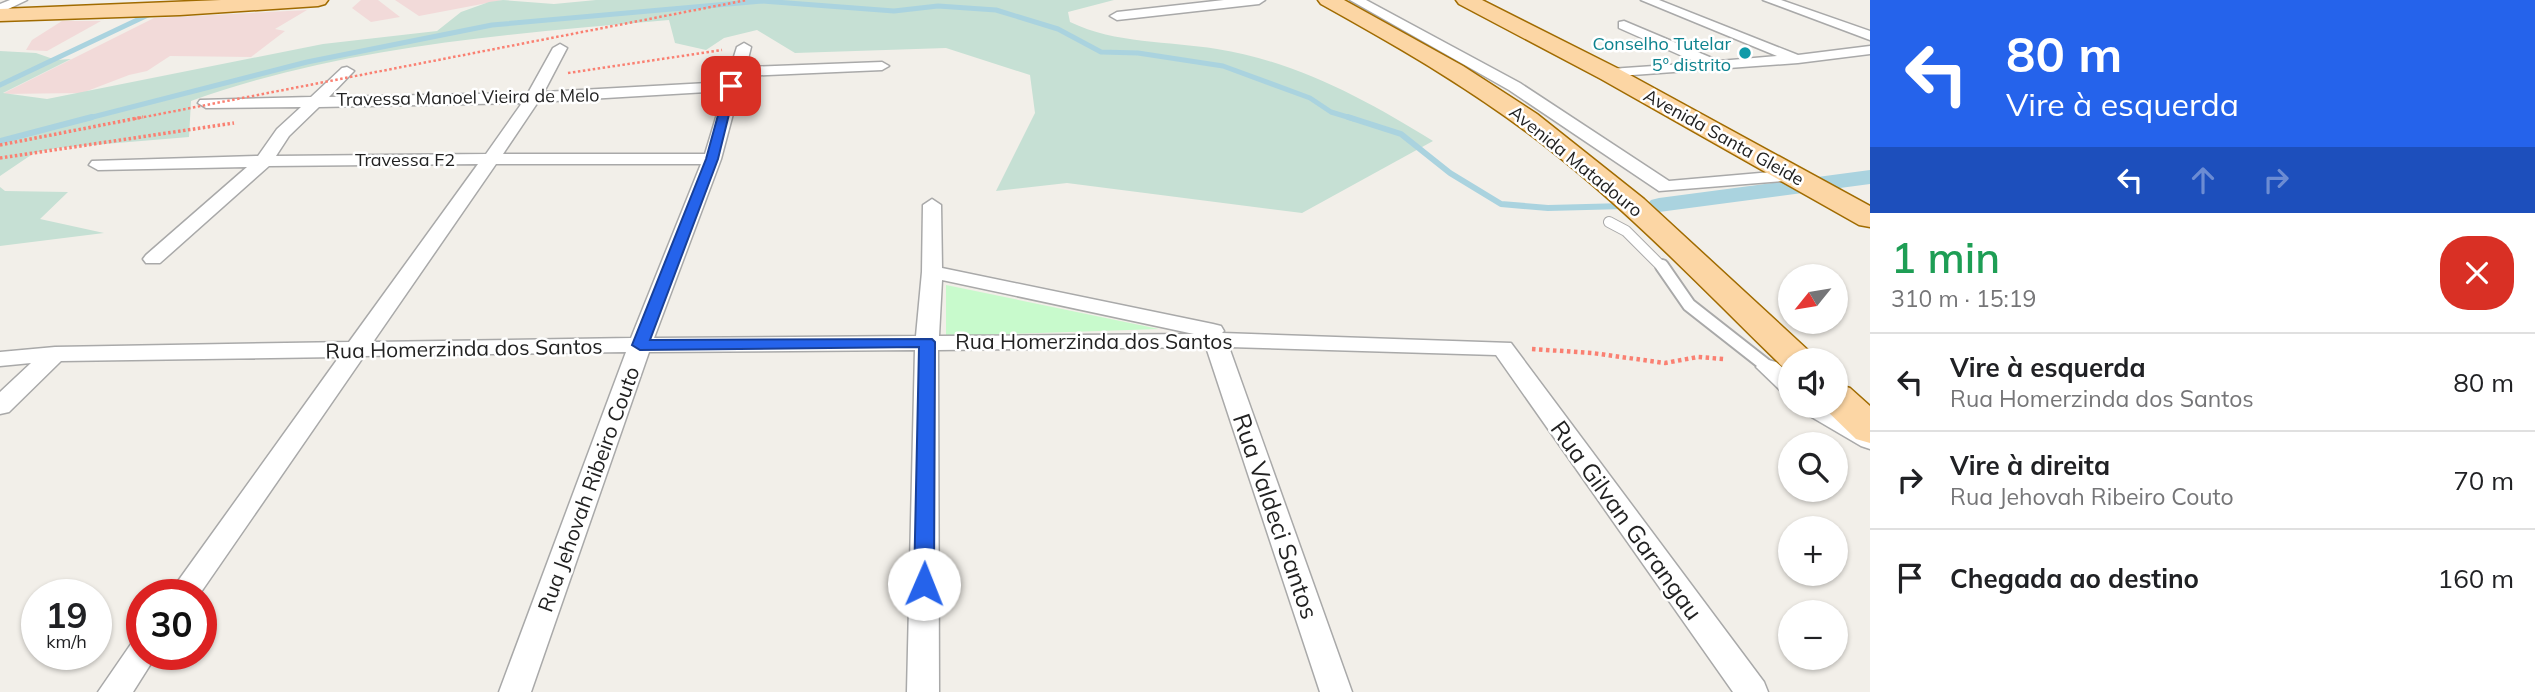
<!DOCTYPE html>
<html lang="pt">
<meta charset="utf-8">
<style>
:root{--surface:#fff;--page:#f6f6f6;--text:#202124;--muted:#757577;--line:#e0e0e0}
body{margin:0;font-family:Mulish,sans-serif;background:var(--page);color:var(--text);height:100vh;display:flex;flex-direction:column;font-size:26px;white-space:nowrap}
*{box-sizing:border-box;margin:0}
p{font-size:23px;color:var(--muted)}
.icon{flex:none;width:38px;height:38px;fill:none;stroke:currentColor;stroke-width:2;stroke-linecap:round;stroke-linejoin:round}
.map{position:relative;flex:1;overflow:hidden}
.panel{display:flex;flex-direction:column;background:var(--surface);width:665px}
.panel>*{flex:none}
.guide{background:#2563eb;color:#fff;overflow:hidden}
.needle{width:46px;rotate:240deg}
.controls{position:absolute;left:1778px;top:264px;display:grid;gap:14px}
.controls a{display:grid;place-items:center;width:70px;height:70px;border-radius:50%;background:var(--surface);box-shadow:0 2px 5px #0004;font-size:35px}
.speed{position:absolute;left:21px;top:579px;display:flex;gap:14px;font-size:35px;font-weight:700;text-align:center}
.speed>*{display:grid;place-content:center;width:91px;height:91px;border-radius:50%;background:var(--surface);box-shadow:0 2px 5px #0004;line-height:1}
.speed small{font-size:18px;font-weight:400}
.speed .limit{border:10px solid #d22;background:#fff;color:#111}
.pin{position:absolute;display:grid;place-items:center;width:60px;height:60px;color:#fff;margin:-30px;border-radius:14px;box-shadow:0 4px 10px #0006}
.me{position:absolute;width:77px;margin:-38px;rotate:1deg;stroke-linejoin:round;filter:drop-shadow(0 0 5px #0008)}
.turn{display:flex;align-items:center;gap:24px;height:147px;padding:0 21px;font-size:32px}
.turn .icon{width:91px;height:91px;stroke-width:2.5}
.turn b{display:block;font-size:49px;line-height:60px}
.lanes{display:flex;align-items:center;height:66px;padding:0 21px;background:#0003;justify-content:center;gap:35px;direction:ltr}
.lanes .off{opacity:.35}
.round{display:grid;place-items:center;flex:none;width:74px;height:74px;border-radius:28px;background:var(--page)}
.overview{display:flex;align-items:center;justify-content:space-between;height:119px;padding:0 21px}
h1{font-size:42px;font-weight:600;line-height:52px;color:#1e9e55}
ul{padding:0;list-style:none}
li{display:flex;align-items:center;gap:21px;height:98px;padding:0 21px;border-top:2px solid var(--line)}
li div{flex:1}
li b{display:block;font-size:26px}
li em{font-style:normal}
main{display:flex;flex:1;min-height:0}
.map>svg:first-child{display:block}
.commercial{fill:#f2dad9}
.wetland{fill:#c6e0d4}
.park{fill:#c8facc}
.lines{fill:none;stroke-linecap:round;stroke-linejoin:round}
.stream-far1{stroke:#aad3df;stroke-width:5}
.stream{stroke:#aad3df;stroke-width:6}
.canal{fill:#aad3df;fill-rule:evenodd}
.service-far1-casing{stroke:#a9a9a9;stroke-width:12}
.service-casing{stroke:#a9a9a9;stroke-width:16}
.minor-casing{stroke:#a9a9a9;stroke-width:3}
.primary-casing{stroke:#a06b00;stroke-width:3}
.path-far2{stroke:#fa8072;stroke-width:2.5;stroke-dasharray:2.5 2.5;stroke-linecap:butt}
.path-far1{stroke:#fa8072;stroke-width:3.5;stroke-dasharray:2.5 2.5;stroke-linecap:butt}
.path{stroke:#fa8072;stroke-width:4.5;stroke-dasharray:3.5 3.5;stroke-linecap:butt}
.service-far1{stroke:#fff;stroke-width:10}
.service{stroke:#fff;stroke-width:12}
.minor{fill:#fff;fill-rule:evenodd}
.primary{fill:#fcd6a4;fill-rule:evenodd}
.path-bridge-far1{stroke:#fa8072;stroke-width:2.5;stroke-dasharray:2.5 2.5;stroke-linecap:butt}
.path-bridge{stroke:#fa8072;stroke-width:3.5;stroke-dasharray:2.5 2.5;stroke-linecap:butt}
.route{fill:#2563eb;stroke:#184099;stroke-width:2}
.culture-dot{fill:#0f9aa8;stroke:#fff;stroke-width:2.5}
.labels{text-anchor:middle;dominant-baseline:central;stroke-width:5;stroke-linejoin:round;paint-order:stroke}
.far-culture-label{font-size:18px;fill:#0d838f;stroke:#fff;text-anchor:end}
.far-street-label{font-size:18px;fill:#222;stroke:#fff}
.street-label{font-size:21px;fill:#222;stroke:#fff}
.near-street-label{font-size:24px;fill:#222;stroke:#fff}
</style>
<main>
<div class="map">
<svg width="1870" height="692" viewBox="0 0 1870 692">
<rect width="100%" height="100%" fill="#f2efe9"/>
<g class="commercial">
<path d="M361,0H378L400,17L371,22L352,8Z"/>
<path d="M395,0H503L419,16Z"/>
<path d="M307,10L275,29L285,31L251,57L170,56L147,71L129,75L82,93L2,94L154,18Z"/>
<path d="M62,21H101L47,51L26,50L32,40Z"/>
</g>
<g class="wetland">
<path d="M503,0L554,4L596,0H1114L1068,12L1070,22C1116,44 1168,41 1217,49C1295,61 1367,100 1433,141L1302,213L1067,183L996,191L1035,113L1030,75L946,48L795,53L757,30L724,38L706,50L675,43L669,20C508,34 344,46 191,101L189,137L57,148L34,153L0,176V51L36,53L56,60L71,59L3,93L47,99L323,44L437,31L461,12L489,2Z"/>
<path d="M0,187L5,191L68,192L40,219L104,233L0,246Z"/>
</g>
<path class="park" d="M946,285L1159,329L946,336Z"/>
<g class="lines">
<g class="stream-far1">
<path d="M0,85L152,13"/>
<path d="M85,119L307,62L492,25L762,1L894,11L938,6L996,10L1058,29L1101,52L1138,53L1223,66L1310,98L1331,112L1354,119"/>
</g>
<g class="stream">
<path d="M1348,117L1401,134L1450,173L1501,204L1548,208L1625,206"/>
<path d="M0,141L92,117"/>
<path d="M1641,206L1659,205"/>
</g>
<path class="canal" d="M1870,170V184L1659,212L1651,210L1647,205L1651,200L1659,198Z"/>
<defs>
<path id="service-far1" d="M1609,222L1626,231L1663,268"/>
<path id="service" d="M1662,266L1689,305L1768,367"/>
<g id="minor">
<path d="M10,0H27L0,13V4Z"/>
<path d="M1224,0H1265L1259,4L1117,20L1110,16L1117,12Z"/>
<path d="M1350,0H1366L1520,83L1669,181L1795,170L1804,175L1795,180L1659,191L1509,90Z"/>
<path d="M1641,0H1659L1798,55L1870,46V54L1798,63L1605,77L1602,74L1610,69L1698,63L1619,28V22L1624,21L1719,61L1777,56Z"/>
<path d="M1763,0H1781L1870,31V40Z"/>
<path d="M744,43L751,47L746,67L882,62L889,66L882,70L743,76L721,159L654,338L916,336L922,272L923,205L932,199L941,205L942,268L1213,324L1221,326L1224,331L1222,333L1511,343L1764,682L1768,692H1733L1496,355L1229,347L1352,692H1320L1206,347L938,350L939,692H907L915,350L649,352L531,692H499L626,352L364,356L199,595H168L339,357L61,361L9,412L0,414V392L31,363L0,366V352L55,347L349,342L478,164L269,166L160,263H146L143,259L146,255L247,167L98,170L89,165L92,161L258,156L277,129L301,107L206,108L198,103L200,100L311,97L342,68L347,67L354,71L329,97L528,93L553,48L560,44L567,48L544,92L726,82L737,47ZM724,91L705,154H503L538,102ZM522,103L486,154L276,156L289,136L319,107ZM496,164H701L631,338L373,342ZM942,280L1194,334L939,336Z"/>
<path d="M1768,360L1776,362L1790,374V395L1782,392L1756,367L1760,362Z"/>
<path d="M1800,406H1831L1870,429V449L1861,446L1803,412Z"/>
<path d="M142,640V654H157L133,692H98L131,644Z"/>
</g>
<g id="primary">
<path d="M221,0H328L325,4L318,6L180,15L0,21V9Z"/>
<path d="M1318,0H1344L1463,66L1537,114L1644,199L1810,352L1815,360H1790V370L1784,368C1709,295 1636,218 1554,153C1482,95 1402,49 1321,4Z"/>
<path d="M1456,0H1482L1619,69L1870,206V227L1859,225L1601,79L1459,4Z"/>
<path d="M1836,384L1850,388L1870,406V443L1856,439L1822,406H1836Z"/>
</g>
</defs>
<use href="#service-far1" class="service-far1-casing"/>
<use href="#service" class="service-casing"/>
<use href="#minor" class="minor-casing"/>
<use href="#primary" class="primary-casing"/>
<path class="path-far2" d="M568,73L722,50"/>
<path class="path-far1" d="M0,158L234,123"/>
<path class="path" d="M1532,349L1592,353L1665,363L1698,357L1724,359"/>
<use href="#service-far1" class="service-far1"/>
<use href="#service" class="service"/>
<use href="#minor" class="minor"/>
<use href="#primary" class="primary"/>
<path class="path-bridge-far1" d="M134,119L747,0"/>
<path class="path-bridge" d="M0,145L143,117"/>
</g>
<path class="route" d="M731,83L736,86L718,159L650,340L932,339L935,342L934,584L931,590L924,593L917,590L914,584L919,347L640,350L632,345L706,159L726,86Z"/>
<circle class="culture-dot" cx="1745" cy="53" r="7"/>
<g class="labels">
<g class="far-culture-label">
<text x="1731" y="43">Conselho Tutelar<tspan x="1731" dy="21">5º distrito</tspan></text>
</g>
<g class="far-street-label">
<text transform="translate(468 97) rotate(-1)">Travessa Manoel Vieira de Melo</text>
<text transform="translate(1724 137) rotate(29)">Avenida Santa Gleide</text>
<text x="405" y="159">Travessa F2</text>
<text transform="translate(1576 161) rotate(39)">Avenida Matadouro</text>
</g>
<g class="street-label">
<text x="1094" y="341">Rua Homerzinda dos Santos</text>
<text transform="translate(464 348) rotate(-1)">Rua Homerzinda dos Santos</text>
<text transform="translate(588 489) rotate(-70)">Rua Jehovah Ribeiro Couto</text>
</g>
<g class="near-street-label">
<text transform="translate(1276 516) rotate(71)">Rua Valdeci Santos</text>
<text transform="translate(1627 520) rotate(54)">Rua Gilvan Garangau</text>
</g>
</g>
</svg>
<div class="controls">
<a><svg class="needle" viewBox="-14 -14 28 28"><path d="M0-13l5 13h-10z" fill="#e53935"/><path d="M0 13l5-13h-10z" fill="#757577"/></svg></a>
<a><svg class="icon" aria-label="sound" viewBox="0 0 24 24"><path d="M4 9h4l5-4v14l-5-4H4zM17 9q2 3 0 6"/></svg></a>
<a><svg class="icon" aria-label="search" viewBox="0 0 24 24"><circle cx="10" cy="10" r="6"/><path d="M15 15l6 6"/></svg></a>
<a>+</a>
<a>−</a>
</div>
<div class="speed"><div>19<small>km/h</small></div><div class="limit">30</div></div>
<div class="pin" style="left:731px;top:86px;background:#d93025"><svg class="icon" aria-label="arrive" viewBox="0 0 24 24"><path d="M6 21V4h12l-3 4 3 4H6"/></svg></div>
<svg class="me" style="left:924px;top:584px" viewBox="-20 -20 40 40"><circle r="19" fill="#fff"/><path d="M0-13L10 11 0 6-10 11z" fill="#2563eb"/></svg>
</div>
<section class="panel">
<div class="guide">
<div class="turn"><svg class="icon" aria-label="left" viewBox="0 0 24 24"><path d="M17 20v-9H6M10 6l-5 5 5 5"/></svg><div><b>80 m</b>Vire à esquerda</div></div>
<div class="lanes"><svg class="icon" aria-label="left" viewBox="0 0 24 24"><path d="M17 20v-9H6M10 6l-5 5 5 5"/></svg><svg class="icon off" aria-label="ahead" viewBox="0 0 24 24"><path d="M12 20V5M6 11l6-6 6 6"/></svg><svg class="icon off" aria-label="right" viewBox="0 0 24 24"><path d="M7 20v-9h11M14 6l5 5-5 5"/></svg></div>
</div>
<div class="overview"><div><h1>1 min</h1><p>310 m · 15:19</p></div><a class="round" style="background:#d93025;color:#fff"><svg class="icon" aria-label="close" viewBox="0 0 24 24"><path d="M6 6l12 12M18 6L6 18"/></svg></a></div>
<ul>
<li><svg class="icon" aria-label="left" viewBox="0 0 24 24"><path d="M17 20v-9H6M10 6l-5 5 5 5"/></svg><div><b>Vire à esquerda</b><p>Rua Homerzinda dos Santos</p></div><em>80 m</em></li>
<li><svg class="icon" aria-label="right" viewBox="0 0 24 24"><path d="M7 20v-9h11M14 6l5 5-5 5"/></svg><div><b>Vire à direita</b><p>Rua Jehovah Ribeiro Couto</p></div><em>70 m</em></li>
<li><svg class="icon" aria-label="arrive" viewBox="0 0 24 24"><path d="M6 21V4h12l-3 4 3 4H6"/></svg><div><b>Chegada ao destino</b></div><em>160 m</em></li>
</ul>
</section>
</main>
